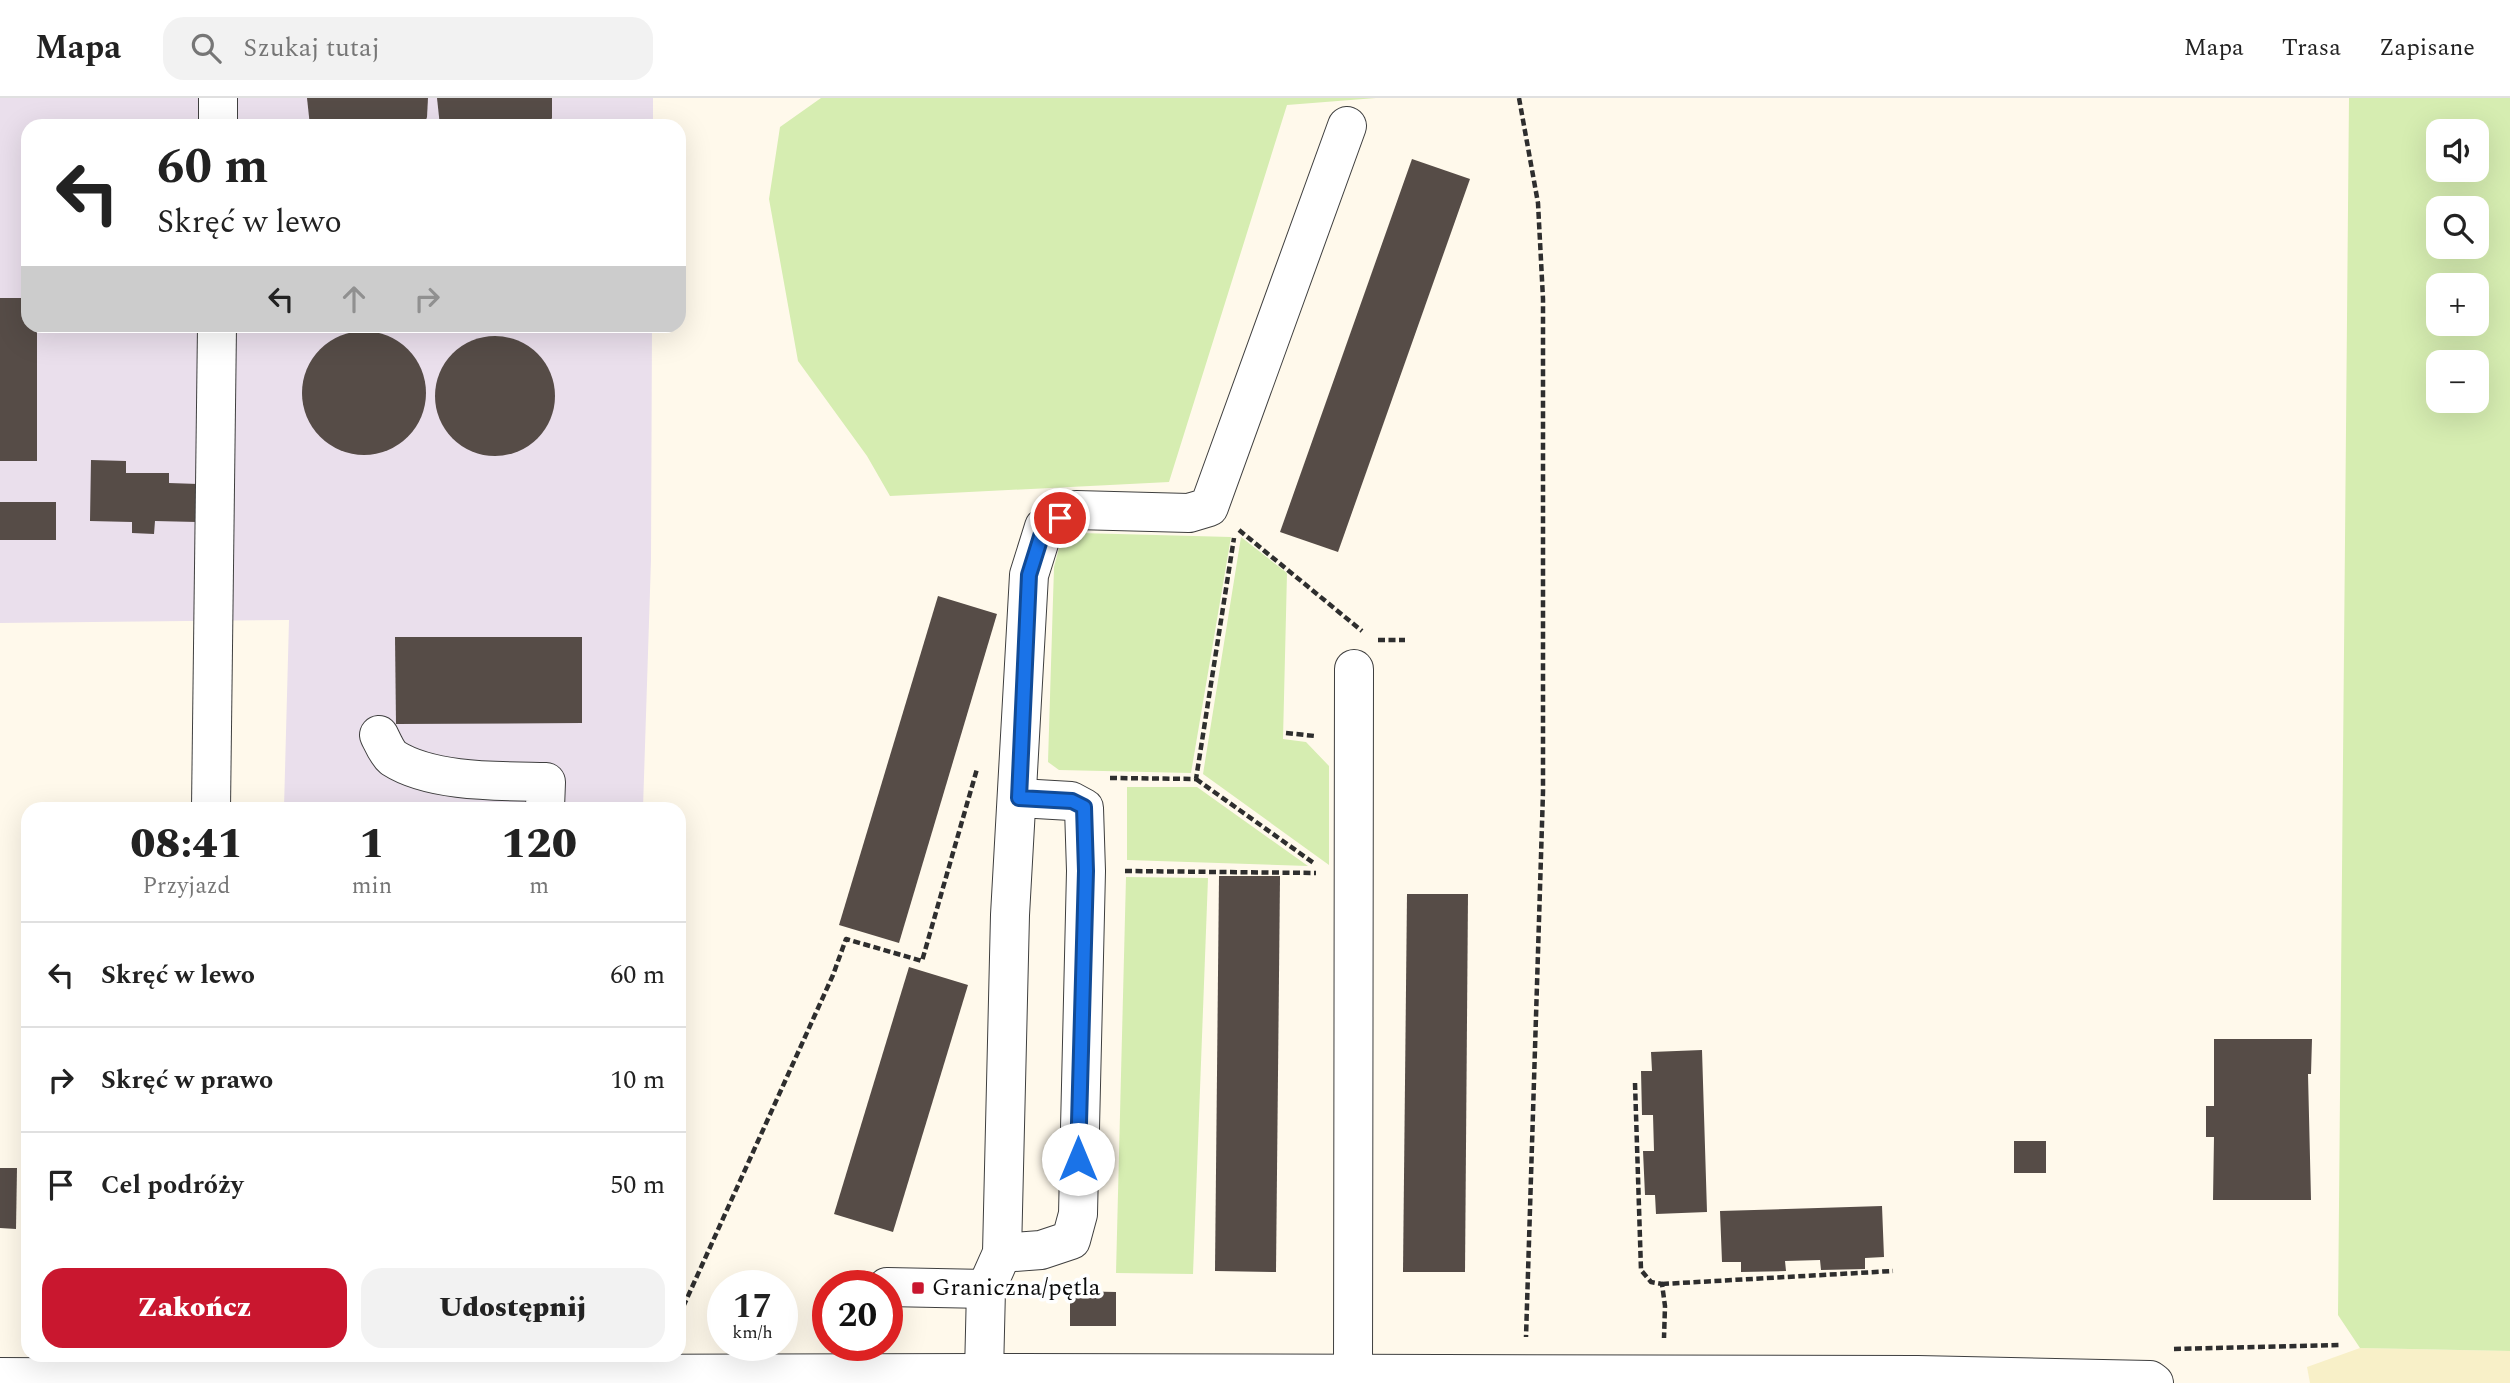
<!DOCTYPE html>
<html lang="pl">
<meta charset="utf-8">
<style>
:root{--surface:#fff;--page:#f2f2f2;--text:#222;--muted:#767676;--line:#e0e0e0;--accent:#c9172f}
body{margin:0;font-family:Spectral,serif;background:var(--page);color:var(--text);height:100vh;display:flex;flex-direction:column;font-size:26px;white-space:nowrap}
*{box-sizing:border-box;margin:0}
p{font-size:23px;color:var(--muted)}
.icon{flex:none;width:38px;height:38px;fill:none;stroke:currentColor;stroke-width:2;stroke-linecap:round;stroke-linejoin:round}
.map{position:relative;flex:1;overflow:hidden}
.side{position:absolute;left:21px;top:704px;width:665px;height:560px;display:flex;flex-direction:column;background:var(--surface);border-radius:21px;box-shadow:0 7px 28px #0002}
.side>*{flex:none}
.top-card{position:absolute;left:21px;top:21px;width:665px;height:214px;border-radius:21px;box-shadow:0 7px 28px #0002;background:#fff;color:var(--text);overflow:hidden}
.controls{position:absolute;left:2426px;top:21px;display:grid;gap:14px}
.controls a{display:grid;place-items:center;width:63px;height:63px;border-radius:14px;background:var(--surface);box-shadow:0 7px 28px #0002;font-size:35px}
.speed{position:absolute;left:707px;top:1172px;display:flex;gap:14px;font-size:35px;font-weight:700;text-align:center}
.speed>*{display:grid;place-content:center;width:91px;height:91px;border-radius:50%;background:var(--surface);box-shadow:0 7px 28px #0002;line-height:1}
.speed small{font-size:18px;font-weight:400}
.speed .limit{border:10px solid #d22;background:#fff;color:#111}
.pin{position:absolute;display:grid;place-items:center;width:60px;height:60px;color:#fff;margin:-30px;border:4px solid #fff;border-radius:50%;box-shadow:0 2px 7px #0007}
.me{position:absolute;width:77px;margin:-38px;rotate:0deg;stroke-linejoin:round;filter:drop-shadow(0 0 5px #0008)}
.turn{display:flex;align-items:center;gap:24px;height:147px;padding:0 21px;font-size:32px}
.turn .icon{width:91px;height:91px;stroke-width:2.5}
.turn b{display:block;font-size:49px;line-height:60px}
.lanes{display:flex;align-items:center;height:66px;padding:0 21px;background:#0003;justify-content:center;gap:35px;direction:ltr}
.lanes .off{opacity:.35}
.eta{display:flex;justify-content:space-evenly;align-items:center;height:119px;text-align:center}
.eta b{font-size:42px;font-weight:800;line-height:49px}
.cta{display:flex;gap:14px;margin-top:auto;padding:14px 21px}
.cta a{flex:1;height:80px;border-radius:21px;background:var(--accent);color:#fff;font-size:28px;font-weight:800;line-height:80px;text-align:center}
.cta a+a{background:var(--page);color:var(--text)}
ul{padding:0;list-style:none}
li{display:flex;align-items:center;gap:21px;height:105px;padding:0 21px;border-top:2px solid var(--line)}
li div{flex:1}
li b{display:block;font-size:26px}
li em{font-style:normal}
header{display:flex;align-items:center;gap:42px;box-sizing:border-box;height:98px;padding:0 35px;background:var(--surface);border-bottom:2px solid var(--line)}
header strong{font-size:33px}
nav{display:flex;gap:38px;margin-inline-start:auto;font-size:24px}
.search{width:490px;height:63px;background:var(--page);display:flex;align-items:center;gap:18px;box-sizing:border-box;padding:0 24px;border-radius:21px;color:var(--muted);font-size:26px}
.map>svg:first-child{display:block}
.industrial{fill:#eadfec}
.farmland{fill:#f8f0c8}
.green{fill:#d6edb1;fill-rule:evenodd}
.building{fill:#564c47}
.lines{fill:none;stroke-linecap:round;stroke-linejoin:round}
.minor-casing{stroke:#3f3f3f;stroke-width:40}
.path{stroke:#2e2e2e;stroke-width:4.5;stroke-dasharray:7 3.5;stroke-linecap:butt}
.minor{stroke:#fff;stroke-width:38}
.route-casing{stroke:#114b97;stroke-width:18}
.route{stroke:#1a73e8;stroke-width:12}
.poi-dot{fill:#c9172f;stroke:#fff;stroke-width:2.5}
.labels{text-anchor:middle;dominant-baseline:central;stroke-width:7;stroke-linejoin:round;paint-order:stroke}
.poi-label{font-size:24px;fill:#0c0c0c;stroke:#fff;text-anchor:start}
</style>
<header>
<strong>Mapa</strong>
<div class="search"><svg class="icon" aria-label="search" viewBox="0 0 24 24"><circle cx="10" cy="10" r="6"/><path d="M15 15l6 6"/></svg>Szukaj tutaj</div>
<nav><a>Mapa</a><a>Trasa</a><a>Zapisane</a></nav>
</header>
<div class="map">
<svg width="2510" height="1285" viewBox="0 0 2510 1285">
<rect width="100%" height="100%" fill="#fff9eb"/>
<path class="industrial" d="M0,0H653V28H28V228H652L651,462L643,710H284L289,522L0,525Z"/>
<path class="farmland" d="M2360,1250L2510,1253V1285H2310L2307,1269Z"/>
<g class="green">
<path d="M821,0H1376L1287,7L1169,384L890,398L867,358L798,263L769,101L780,29Z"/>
<path d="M2349,0H2510V1253L2360,1250L2338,1217ZM2438,33H2476V72H2438ZM2438,110H2476V149H2438ZM2438,187H2476V226H2438ZM2438,264H2476V303H2438Z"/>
<path d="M1080,435L1231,439L1191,675L1059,672L1048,664L1054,469L1059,450Z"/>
<path d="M1241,439L1287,475L1283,641L1306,644L1329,668V767L1203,676Z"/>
<path d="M1127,689H1197L1308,768L1127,762Z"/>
<path d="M1126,779L1208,780L1193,1176L1116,1175Z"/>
</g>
<g class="building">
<path d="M307,0H428L427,19L424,28H310Z"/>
<path d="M437,0H552V20L548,28H440Z"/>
<path d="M1412,61L1470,81L1338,454L1280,434Z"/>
<path d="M0,200H28V228H37V363H0Z"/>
<circle cx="364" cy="295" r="62"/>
<circle cx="495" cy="298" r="60"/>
<path d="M91,362L126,363V375H169V385L198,386L197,424L155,423L154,436L132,435V424L90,423Z"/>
<rect x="0" y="404" width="56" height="38"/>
<path d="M938,498L997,516L899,845L839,827Z"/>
<path d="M395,539H582V625L396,626Z"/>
<path d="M1219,778H1280L1276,1174L1215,1173Z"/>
<path d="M1407,796H1468L1465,1174H1403Z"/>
<path d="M909,869L968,887L893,1134L834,1116Z"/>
<path d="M2214,941H2312L2311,976H2308L2311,1102H2213L2214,1039H2206V1008H2214Z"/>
<path d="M1702,952L1707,1114L1656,1116L1655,1097H1645L1643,1053H1654L1653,1017H1642L1641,973H1652L1651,954Z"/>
<rect x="2014" y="1043" width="32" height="32"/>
<path d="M0,1070H17L16,1131L0,1130Z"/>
<path d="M1882,1108L1884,1159L1865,1160V1171L1821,1172L1820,1162L1785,1163L1786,1173L1741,1174V1164H1722L1720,1113Z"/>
<path d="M1070,1193L1116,1194V1228H1070Z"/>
</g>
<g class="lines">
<defs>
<g id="minor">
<path d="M218,28V0"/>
<path d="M379,637C383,645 387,655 393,660C432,685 501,683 546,684L545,710"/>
<path d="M211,710L217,228"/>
<path d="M1002,1155L1041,1152L1071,1142L1078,1116L1086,773L1084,710L1071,703L1019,700"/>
<path d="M887,1189L986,1191"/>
<path d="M984,1275L986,1191L1002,1155L1010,817L1029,477L1044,429L1076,412L1189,415L1209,409L1347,28"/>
<path d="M1353,1276L1354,571"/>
<path d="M0,1279L377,1281L556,1276L984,1275L1918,1277L2150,1282L2154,1285"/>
</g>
</defs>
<use href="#minor" class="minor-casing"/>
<g class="path">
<path d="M1519,0L1538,105L1543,201V694L1526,1239"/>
<path d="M1239,432L1362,533"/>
<path d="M1378,542H1405"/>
<path d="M1286,635L1315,638"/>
<path d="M1110,680L1196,681L1234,440"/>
<path d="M1196,681L1315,766"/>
<path d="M1125,773L1316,775"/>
<path d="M1635,985L1641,1172L1651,1184L1662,1186L1665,1208L1664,1240"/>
<path d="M1662,1186L1893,1173"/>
<path d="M679,1218L833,877L846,841L922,863L977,671"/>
<path d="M2174,1251L2340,1247"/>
</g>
<use href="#minor" class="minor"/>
</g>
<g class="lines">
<defs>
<path id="route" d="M1060,420L1044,429L1029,477L1019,700L1072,703L1084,709L1086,773L1078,1061"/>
</defs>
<use href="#route" class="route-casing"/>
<use href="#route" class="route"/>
</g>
<rect class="poi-dot" x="911" y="1183" width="14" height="14" rx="3.5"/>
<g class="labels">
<g class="poi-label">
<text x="932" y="1190">Graniczna/pętla</text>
</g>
</g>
</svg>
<div class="controls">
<a><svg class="icon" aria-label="sound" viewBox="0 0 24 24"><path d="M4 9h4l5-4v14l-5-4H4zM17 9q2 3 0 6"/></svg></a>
<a><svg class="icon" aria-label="search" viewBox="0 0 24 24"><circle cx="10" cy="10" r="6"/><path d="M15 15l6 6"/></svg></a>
<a>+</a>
<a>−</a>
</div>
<div class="speed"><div>17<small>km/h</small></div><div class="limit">20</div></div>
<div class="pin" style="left:1060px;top:420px;background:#d93025"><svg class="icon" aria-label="arrive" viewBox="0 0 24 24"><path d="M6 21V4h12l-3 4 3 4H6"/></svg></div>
<svg class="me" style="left:1078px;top:1061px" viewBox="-20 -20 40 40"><circle r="19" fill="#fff"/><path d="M0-13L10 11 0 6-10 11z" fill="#1a73e8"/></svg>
<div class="top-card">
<div class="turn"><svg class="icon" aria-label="left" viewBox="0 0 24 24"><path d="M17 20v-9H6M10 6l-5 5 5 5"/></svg><div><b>60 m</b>Skręć w lewo</div></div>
<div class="lanes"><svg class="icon" aria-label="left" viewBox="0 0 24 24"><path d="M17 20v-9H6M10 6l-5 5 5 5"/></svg><svg class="icon off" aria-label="ahead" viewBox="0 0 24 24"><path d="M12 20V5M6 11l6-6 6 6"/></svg><svg class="icon off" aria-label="right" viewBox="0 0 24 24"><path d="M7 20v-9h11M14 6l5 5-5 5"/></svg></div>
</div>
<section class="side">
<div class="eta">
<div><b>08:41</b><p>Przyjazd</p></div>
<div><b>1</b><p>min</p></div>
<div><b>120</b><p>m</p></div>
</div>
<ul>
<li><svg class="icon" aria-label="left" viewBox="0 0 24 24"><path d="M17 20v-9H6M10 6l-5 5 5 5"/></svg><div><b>Skręć w lewo</b></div><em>60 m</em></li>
<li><svg class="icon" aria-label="right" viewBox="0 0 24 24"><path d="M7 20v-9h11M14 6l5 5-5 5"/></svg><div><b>Skręć w prawo</b></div><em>10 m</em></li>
<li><svg class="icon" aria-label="arrive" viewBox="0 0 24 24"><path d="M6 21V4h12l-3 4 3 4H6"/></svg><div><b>Cel podróży</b></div><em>50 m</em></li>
</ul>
<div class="cta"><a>Zakończ</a><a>Udostępnij</a></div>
</section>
</div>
